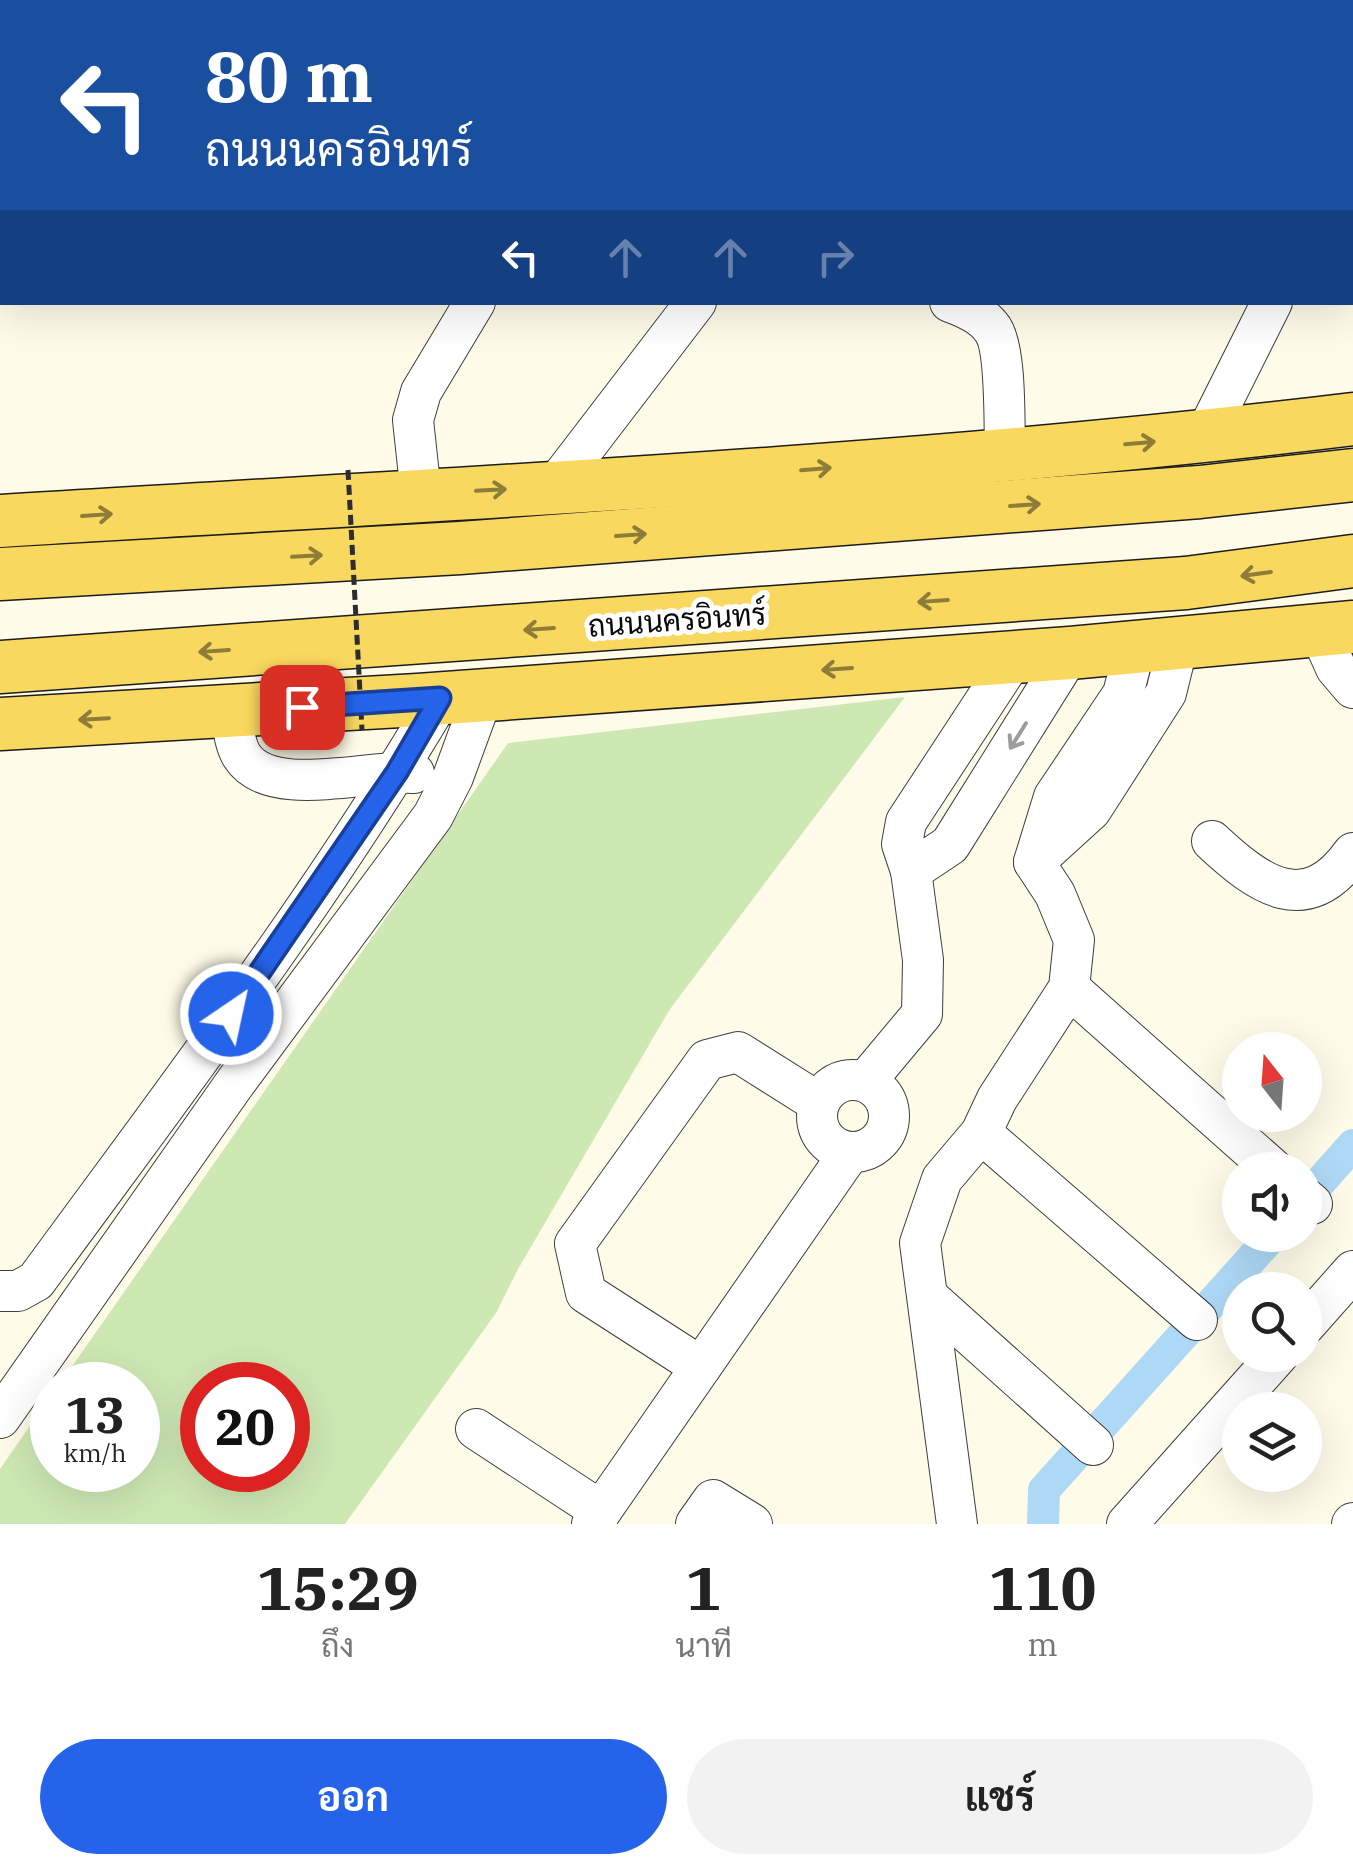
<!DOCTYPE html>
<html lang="th">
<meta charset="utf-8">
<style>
:root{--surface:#fff;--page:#f2f2f2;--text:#222;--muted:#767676;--accent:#2563eb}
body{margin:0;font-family:"IBM Plex Serif",Sarabun,serif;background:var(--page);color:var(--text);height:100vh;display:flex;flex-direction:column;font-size:38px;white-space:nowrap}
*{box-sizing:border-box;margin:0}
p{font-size:32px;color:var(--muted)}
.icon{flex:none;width:55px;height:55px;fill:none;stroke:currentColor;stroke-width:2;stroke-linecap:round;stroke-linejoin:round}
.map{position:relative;height:1524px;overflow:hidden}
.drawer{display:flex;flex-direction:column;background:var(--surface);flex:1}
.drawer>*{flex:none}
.banner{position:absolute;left:0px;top:0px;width:1355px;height:305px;box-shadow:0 10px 40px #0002;background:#1a4fa0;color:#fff;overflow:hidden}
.needle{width:65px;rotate:343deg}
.buttons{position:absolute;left:1222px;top:1032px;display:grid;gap:20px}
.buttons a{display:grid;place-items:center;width:100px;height:100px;border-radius:50%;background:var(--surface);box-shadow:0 10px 40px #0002;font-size:50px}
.speed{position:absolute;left:30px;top:1362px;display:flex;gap:20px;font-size:50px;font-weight:700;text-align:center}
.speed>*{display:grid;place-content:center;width:130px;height:130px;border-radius:50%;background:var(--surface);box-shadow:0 10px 40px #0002;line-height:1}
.speed small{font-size:25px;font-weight:400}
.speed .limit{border:15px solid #d22;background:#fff;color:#111}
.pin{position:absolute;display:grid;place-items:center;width:85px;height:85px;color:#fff;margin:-42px;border-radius:20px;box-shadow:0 5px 15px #0006}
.me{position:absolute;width:110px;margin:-55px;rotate:34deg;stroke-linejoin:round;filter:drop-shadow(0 0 8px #0008)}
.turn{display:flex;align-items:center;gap:35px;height:210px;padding:0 40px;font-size:45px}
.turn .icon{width:130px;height:130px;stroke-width:2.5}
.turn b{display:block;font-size:70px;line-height:85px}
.lanes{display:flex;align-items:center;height:95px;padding:0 40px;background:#0003;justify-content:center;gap:50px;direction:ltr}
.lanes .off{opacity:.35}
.eta{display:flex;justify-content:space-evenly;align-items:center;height:170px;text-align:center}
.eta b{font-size:60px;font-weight:700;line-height:70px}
.action{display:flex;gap:20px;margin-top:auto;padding:20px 40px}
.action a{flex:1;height:115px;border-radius:60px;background:var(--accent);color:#fff;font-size:40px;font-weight:700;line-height:115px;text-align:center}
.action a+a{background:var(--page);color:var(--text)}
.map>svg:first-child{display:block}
.green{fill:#cee8b4;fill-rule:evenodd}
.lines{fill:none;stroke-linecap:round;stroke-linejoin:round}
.canal{stroke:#aed9f6;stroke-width:32}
.minor-casing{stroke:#3e3e3e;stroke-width:42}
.major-casing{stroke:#1c1c1c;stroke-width:55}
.minor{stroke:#fff;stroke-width:40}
.major{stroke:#f9d85f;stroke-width:52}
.path-bridge{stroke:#2d2d2d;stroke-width:5;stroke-dasharray:10 5;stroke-linecap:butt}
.oneway{stroke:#8e7c39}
.oneway2{stroke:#9d9d9d}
.route-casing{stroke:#184099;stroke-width:25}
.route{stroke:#2563eb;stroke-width:18}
.labels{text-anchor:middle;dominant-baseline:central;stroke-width:10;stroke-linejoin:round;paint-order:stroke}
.street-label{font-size:30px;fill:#0b0b0b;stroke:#fff}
</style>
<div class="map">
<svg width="1353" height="1524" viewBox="0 0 1353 1524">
<rect width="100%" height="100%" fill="#fffbe9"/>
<path class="green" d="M905,697L670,1009L518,1269L496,1313L345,1524H0V1469L52,1394V1470H138V1385H59L508,743ZM202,1385H288V1470H202Z"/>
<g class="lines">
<g class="canal">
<path d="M1305,1199L1353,1145"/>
<path d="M1043,1524L1044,1490L1273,1235"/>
</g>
<defs>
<g id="minor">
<path d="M661,2L662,0"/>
<path d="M1267,2L1268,0"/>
<path d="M950,302C964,307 982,315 991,327C1007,345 1004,427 1005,454"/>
<path d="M1204,438L1272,302"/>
<path d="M555,486L696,302"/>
<path d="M421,494L413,420L421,392L475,302"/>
<path d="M1319,630L1336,668L1353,688"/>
<path d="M1014,657L906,822L902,844L911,871L950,845L1070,653"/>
<path d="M231,711C233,726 234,743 242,756C270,800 369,769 414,773"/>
<path d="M1212,841C1259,885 1306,919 1353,853"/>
<path d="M1034,862L1091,810L1166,693L1178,644"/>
<path d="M1069,988L1274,1170"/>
<circle cx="853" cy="1116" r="36"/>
<path d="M866,1081L922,1014L923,960L911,871"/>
<path d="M981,1133L1197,1320"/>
<path d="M1305,1198L1312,1204"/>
<path d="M0,1291H18L36,1281C175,1091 320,902 440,699"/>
<path d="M929,1298L1093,1445"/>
<path d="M1305,1325L1353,1271"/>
<path d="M701,1367L586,1293L575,1244L707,1060L738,1052L819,1103"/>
<path d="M0,1418L235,1083L433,816L453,777L483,695"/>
<path d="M476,1429L601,1511"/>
<path d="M592,1524L850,1152"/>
<path d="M696,1524L713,1500L752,1524"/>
<path d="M957,1524L920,1243L942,1179L981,1133L997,1099L1069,988L1074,940L1055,894L1034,862L1054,797L1123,694L1135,648"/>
<path d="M1127,1524L1278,1355"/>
<path d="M1352,1524L1353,1523"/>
</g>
<g id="major">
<path d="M0,521C451,493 904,474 1353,419"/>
<path d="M0,574L460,548L1200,492L1353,475"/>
<path d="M0,667L1186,583L1353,561"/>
<path d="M0,724L418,700L1070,653L1353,627"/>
</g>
</defs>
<use href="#minor" class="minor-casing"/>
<use href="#major" class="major-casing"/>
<use href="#minor" class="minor"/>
<use href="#major" class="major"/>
<path class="path-bridge" d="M348,470L362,730"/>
</g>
<defs><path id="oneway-shaft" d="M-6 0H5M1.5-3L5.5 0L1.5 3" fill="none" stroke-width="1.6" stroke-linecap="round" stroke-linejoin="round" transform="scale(2.5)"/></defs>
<g class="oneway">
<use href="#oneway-shaft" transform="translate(1140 443) rotate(-5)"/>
<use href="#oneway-shaft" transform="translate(816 469) rotate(-5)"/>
<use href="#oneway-shaft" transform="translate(491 490) rotate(-3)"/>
<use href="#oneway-shaft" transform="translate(1025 505) rotate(-4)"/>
<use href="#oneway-shaft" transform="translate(97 515) rotate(-4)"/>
<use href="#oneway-shaft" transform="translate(631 535) rotate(-4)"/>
<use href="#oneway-shaft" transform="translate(307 556) rotate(-3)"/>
<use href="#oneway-shaft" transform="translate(1256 574) rotate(172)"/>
<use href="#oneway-shaft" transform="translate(933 601) rotate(176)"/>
<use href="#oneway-shaft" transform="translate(539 629) rotate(176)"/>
<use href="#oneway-shaft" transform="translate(214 651) rotate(176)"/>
<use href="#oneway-shaft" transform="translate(837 669) rotate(176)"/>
<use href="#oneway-shaft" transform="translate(94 719) rotate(177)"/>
</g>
<use class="oneway2" href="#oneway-shaft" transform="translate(1018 736) rotate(122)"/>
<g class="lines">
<defs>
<path id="route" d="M231,1014L397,772L440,698L302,707"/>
</defs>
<use href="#route" class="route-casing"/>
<use href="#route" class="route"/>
</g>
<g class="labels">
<g class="street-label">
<text transform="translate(677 619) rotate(-4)">ถนนนครอินทร์</text>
</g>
</g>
</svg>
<div class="buttons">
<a><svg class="needle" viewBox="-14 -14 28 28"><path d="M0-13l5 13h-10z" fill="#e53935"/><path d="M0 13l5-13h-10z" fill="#767676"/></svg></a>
<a><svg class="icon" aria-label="sound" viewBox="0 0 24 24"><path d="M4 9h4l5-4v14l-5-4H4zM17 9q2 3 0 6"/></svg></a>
<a><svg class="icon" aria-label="search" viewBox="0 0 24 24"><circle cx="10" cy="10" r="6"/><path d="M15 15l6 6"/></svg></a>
<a><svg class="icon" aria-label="layers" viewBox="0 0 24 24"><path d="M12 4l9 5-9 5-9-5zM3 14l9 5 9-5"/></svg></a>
</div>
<div class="speed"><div>13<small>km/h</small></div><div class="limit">20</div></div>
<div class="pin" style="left:302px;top:707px;background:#d93025"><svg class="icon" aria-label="arrive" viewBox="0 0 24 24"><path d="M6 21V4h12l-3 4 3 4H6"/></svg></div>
<svg class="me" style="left:231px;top:1014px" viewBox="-20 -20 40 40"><circle r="17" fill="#2563eb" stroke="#fff" stroke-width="3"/><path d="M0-11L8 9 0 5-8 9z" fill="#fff"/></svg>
<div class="banner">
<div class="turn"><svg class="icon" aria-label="left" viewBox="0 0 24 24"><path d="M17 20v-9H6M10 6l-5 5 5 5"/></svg><div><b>80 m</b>ถนนนครอินทร์</div></div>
<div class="lanes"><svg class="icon" aria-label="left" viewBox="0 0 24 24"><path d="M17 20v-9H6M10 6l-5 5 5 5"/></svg><svg class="icon off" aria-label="ahead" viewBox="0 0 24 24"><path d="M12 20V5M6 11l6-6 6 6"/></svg><svg class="icon off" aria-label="ahead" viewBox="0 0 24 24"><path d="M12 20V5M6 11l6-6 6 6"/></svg><svg class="icon off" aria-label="right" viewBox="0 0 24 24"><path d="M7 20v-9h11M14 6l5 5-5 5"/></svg></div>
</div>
</div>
<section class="drawer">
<div class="eta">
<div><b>15:29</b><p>ถึง</p></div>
<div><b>1</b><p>นาที</p></div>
<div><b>110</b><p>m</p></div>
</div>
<div class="action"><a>ออก</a><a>แชร์</a></div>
</section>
